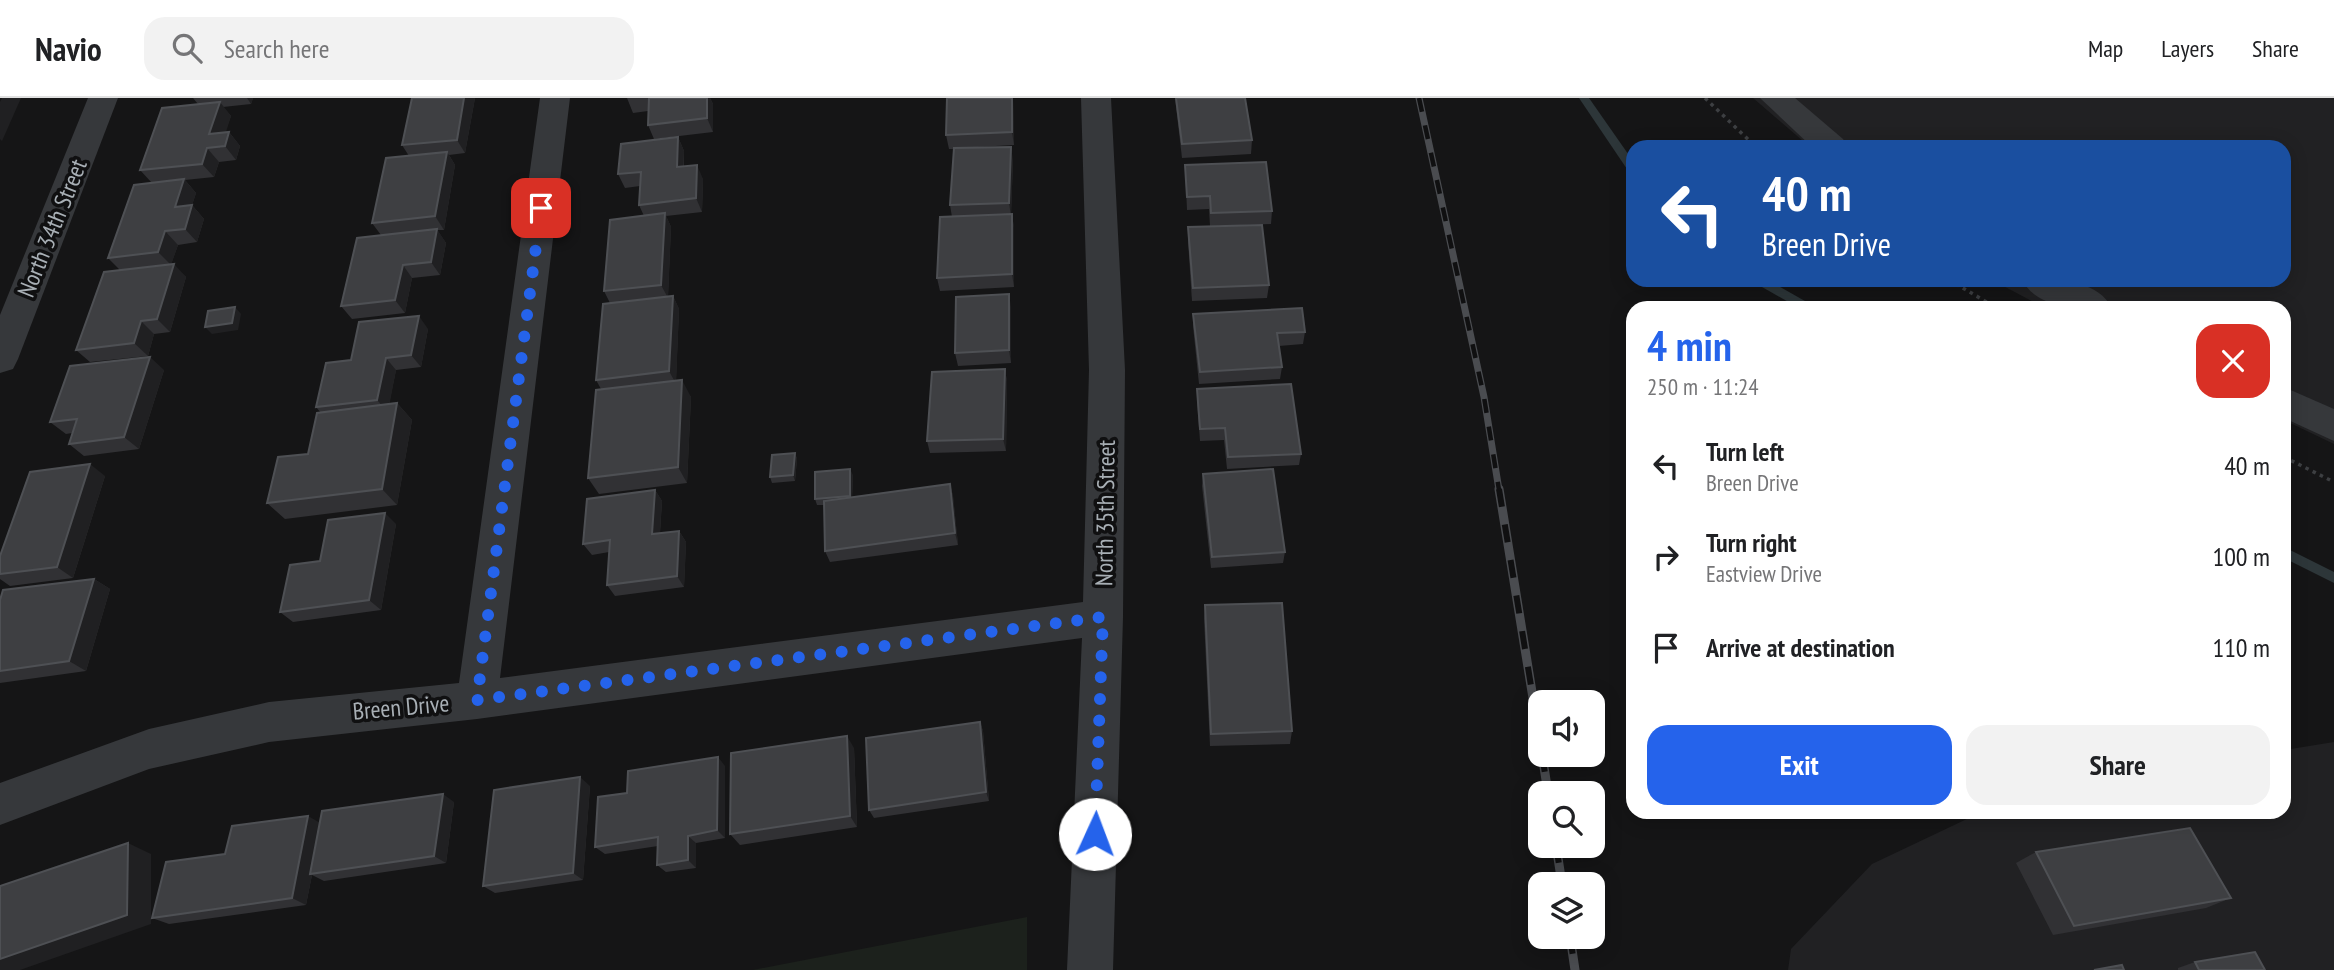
<!DOCTYPE html>
<meta charset="utf-8">
<style>
:root{--surface:#fff;--page:#f2f2f2;--text:#202124;--muted:#757577;--line:#e0e0e0;--accent:#2563eb}
body{margin:0;font-family:"PT Sans Narrow",sans-serif;background:var(--page);color:var(--text);height:100vh;display:flex;flex-direction:column;font-size:26px;white-space:nowrap}
*{box-sizing:border-box;margin:0}
p{font-size:23px;color:var(--muted)}
.icon{flex:none;width:38px;height:38px;fill:none;stroke:currentColor;stroke-width:2;stroke-linecap:round;stroke-linejoin:round}
.map{position:relative;flex:1;overflow:hidden}
.sheet{position:absolute;left:1626px;top:203px;width:665px;height:518px;display:flex;flex-direction:column;background:var(--surface);border-radius:21px;box-shadow:0 4px 18px #0003}
.sheet>*{flex:none}
.banner{position:absolute;left:1626px;top:42px;width:665px;height:147px;border-radius:21px;box-shadow:0 4px 18px #0003;background:#1a4fa0;color:#fff;overflow:hidden}
.tools{position:absolute;left:1528px;top:592px;display:grid;gap:14px}
.tools a{display:grid;place-items:center;width:77px;height:77px;border-radius:14px;background:var(--surface);box-shadow:0 4px 18px #0003;font-size:35px}
.pin{position:absolute;display:grid;place-items:center;width:60px;height:60px;color:#fff;margin:-30px;border-radius:14px;box-shadow:0 4px 10px #0006}
.me{position:absolute;width:77px;margin:-38px;rotate:2deg;stroke-linejoin:round;filter:drop-shadow(0 0 5px #0008)}
.turn{display:flex;align-items:center;gap:24px;height:147px;padding:0 21px;font-size:32px}
.turn .icon{width:91px;height:91px;stroke-width:2.5}
.turn b{display:block;font-size:49px;line-height:60px}
.round{display:grid;place-items:center;flex:none;width:74px;height:74px;border-radius:21px;background:var(--page)}
.head{display:flex;align-items:center;justify-content:space-between;height:119px;padding:0 21px}
h1{font-size:42px;font-weight:800;line-height:52px;color:var(--accent)}
.cta{display:flex;gap:14px;margin-top:auto;padding:14px 21px}
.cta a{flex:1;height:80px;border-radius:21px;background:var(--accent);color:#fff;font-size:28px;font-weight:800;line-height:80px;text-align:center}
.cta a+a{background:var(--page);color:var(--text)}
ul{padding:0;list-style:none}
li{display:flex;align-items:center;gap:21px;height:91px;padding:0 21px}
li div{flex:1}
li b{display:block;font-size:26px}
li em{font-style:normal}
header{display:flex;align-items:center;gap:42px;box-sizing:border-box;height:98px;padding:0 35px;background:var(--surface);border-bottom:2px solid var(--line)}
header strong{font-size:33px}
nav{display:flex;gap:38px;margin-inline-start:auto;font-size:24px}
.search{width:490px;height:63px;background:var(--page);display:flex;align-items:center;gap:18px;box-sizing:border-box;padding:0 24px;border-radius:21px;color:var(--muted);font-size:26px}
.map>svg:first-child{display:block}
.built{fill:#212123}
.green{fill:#1c211c}
.lines{fill:none;stroke-linecap:round;stroke-linejoin:round}
.stream{fill:#2d3639;fill-rule:evenodd}
.path{stroke:#3d3f42;stroke-width:3.5;stroke-dasharray:3.5 4.5;stroke-linecap:butt}
.minor{fill:#36383b;fill-rule:evenodd}
.rail-far1-casing{stroke:#4a4c50;stroke-width:7}
.rail-casing{stroke:#4a4c50;stroke-width:9}
.rail-far1{stroke:#101011;stroke-width:4.5;stroke-dasharray:14;stroke-linecap:butt}
.rail{stroke:#101011;stroke-width:6;stroke-dasharray:18;stroke-linecap:butt}
.wall{fill:#313134}
.shaded-wall{fill:#202022}
.building{fill:#3e3f42;stroke:#4e5054;stroke-width:2}
.route{stroke:#2563eb;stroke-width:12;stroke-dasharray:0 21.6}
.labels{text-anchor:middle;dominant-baseline:central;stroke-width:7;stroke-linejoin:round;paint-order:stroke}
.street-label{font-size:24px;fill:#a8afb5;stroke:#101011}
</style>
<header>
<strong>Navio</strong>
<div class="search"><svg class="icon" aria-label="search" viewBox="0 0 24 24"><circle cx="10" cy="10" r="6"/><path d="M15 15l6 6"/></svg>Search here</div>
<nav><a>Map</a><a>Layers</a><a>Share</a></nav>
</header>
<div class="map">
<svg width="2334" height="872" viewBox="0 0 2334 872">
<rect width="100%" height="100%" fill="#151516"/>
<g class="built">
<path d="M1753,0H2334V346L2284,322V210H2045L1992,182H2284V49H1810Z"/>
<path d="M2334,644V872H1788L1791,851L1872,766L1969,720L1994,714H2284V652Z"/>
</g>
<path class="green" d="M1027,819V872H753Z"/>
<g class="lines">
<g class="stream">
<path d="M1579,0H1589L1633,63V75L1629,74Z"/>
<path d="M1754,182H1768L1812,207L1813,210H1799L1755,185Z"/>
<path d="M2284,449L2334,474V485L2284,460Z"/>
</g>
<g class="path">
<path d="M1705,0L1756,49"/>
<path d="M1949,182L1997,210"/>
<path d="M2284,359L2334,384"/>
</g>
<g class="minor">
<path d="M88,0H118L18,261L13,271L0,275V217Z"/>
<path d="M540,0H570L500,580L1083,504L1089,272L1081,0H1111L1125,272L1123,519L1113,872H1067L1082,540L477,621L269,644L149,671L0,727V685L149,631L269,604L459,585Z"/>
<path d="M1760,0H1795L1843,41L1848,49H1812Z"/>
<path d="M2022,182C2052,182 2096,179 2112,210C2082,210 2039,213 2022,182Z"/>
<path d="M2284,289L2334,311V343L2284,320Z"/>
</g>
<defs>
<path id="rail-far1" d="M1419,0L1484,299L1499,392"/>
<g id="rail">
<path d="M1499,391L1540,643"/>
<path d="M1542,656L1548,695"/>
<path d="M1556,747L1562,786"/>
<path d="M1570,838L1575,872"/>
</g>
</defs>
<use href="#rail-far1" class="rail-far1-casing"/>
<use href="#rail" class="rail-casing"/>
<use href="#rail-far1" class="rail-far1"/>
<use href="#rail" class="rail"/>
</g>
<g class="wall">
<path d="M193,0H253L251,6L223,9L231,18L225,34H229L240,48L236,62L219,64L214,79L185,82L196,95L192,107L204,121L197,144L178,147L171,166L186,179L170,234L154,236L148,258L90,264L76,252L120,172L108,160L152,85L140,72L198,6Z"/>
<path d="M412,0H475L465,55L449,57L455,67L444,132H437L446,145L440,177L412,180L405,215L352,221L341,208L381,137L372,125L409,58L402,47Z"/>
<path d="M627,0H710L713,6V34L654,41L648,27V13L633,15Z"/>
<path d="M947,0H1013L1014,47L978,49L1013,62L1011,116H1012L1014,130V189L940,193L937,180L952,119L950,107L954,51H949L946,37Z"/>
<path d="M1175,0H1245L1252,42L1251,56L1182,60Z"/>
<path d="M678,39L684,53V68L703,81L702,114L666,118L671,129L668,198H673L679,211L676,282L691,299L687,385L599,396L588,380L601,291L596,282L610,205L604,193L644,118L639,107L640,88L625,90L618,76Z"/>
<path d="M1185,67L1272,113L1271,126L1210,128L1209,111L1187,112Z"/>
<path d="M1188,129L1269,187L1267,200L1192,203L1188,143Z"/>
<path d="M1011,209V265L958,268L955,255Z"/>
<path d="M1193,216L1305,234L1303,246L1279,248L1282,269L1280,281L1199,286L1193,228Z"/>
<path d="M428,231L421,269L396,272L389,306L397,305L412,322L397,407L285,421L267,405L308,356L321,315L316,309L351,262Z"/>
<path d="M1005,271L1007,284L1006,353L930,355L927,343Z"/>
<path d="M164,272L139,351L84,358L69,346L72,335L66,336L50,324Z"/>
<path d="M1197,291L1301,356L1299,367L1227,371L1224,342L1200,343L1197,303Z"/>
<path d="M795,355L797,361L795,383L772,385L770,379Z"/>
<path d="M1203,376L1285,454L1283,465L1211,470L1202,388Z"/>
<path d="M853,377L852,399L950,386L953,398L958,447L830,464L825,453L824,407H817L815,401Z"/>
<path d="M105,378L73,480L10,488L0,481V458Z"/>
<path d="M655,392L662,403L660,435L679,433L686,444L684,489L615,498L607,487L609,454L592,457L583,446Z"/>
<path d="M396,426L381,512L293,524L280,514L320,463Z"/>
<path d="M94,481L110,491L86,573L0,585V502Z"/>
<path d="M1205,507L1292,633L1290,646L1210,648L1204,521Z"/>
<path d="M980,624L983,633L989,703L874,720L869,712Z"/>
<path d="M854,650L857,729L740,747L730,736Z"/>
<path d="M725,668V740L696,745V770L666,774L657,767L658,748L605,756L595,749L627,695Z"/>
<path d="M590,688L583,782L495,795L483,788Z"/>
<path d="M454,704L446,765L324,783L312,777L306,807L169,826L152,820L225,756L320,725Z"/>
<path d="M2036,754L2231,800L2206,810L2053,837L2016,765Z"/>
<path d="M2195,864L2265,872H2178V870Z"/>
</g>
<g class="shaded-wall">
<path d="M2,0H21L2,43L0,41V4Z"/>
<path d="M247,0H253L251,6Z"/>
<path d="M464,0H475L465,55L457,42Z"/>
<path d="M707,0H710L713,6V34L707,20Z"/>
<path d="M1012,0H1013L1014,47L1012,34Z"/>
<path d="M220,4L231,18L221,50L209,36Z"/>
<path d="M229,34L240,48L236,62L225,48Z"/>
<path d="M678,39L684,53L683,83L677,69Z"/>
<path d="M1011,49L1013,62L1011,118L1009,105Z"/>
<path d="M207,50L219,64L214,79L202,66Z"/>
<path d="M447,54L455,67L444,132L435,118Z"/>
<path d="M697,67L703,81L702,114L696,100Z"/>
<path d="M184,81L196,95L187,123L175,109Z"/>
<path d="M192,107L204,121L197,144L185,131Z"/>
<path d="M665,115L671,129L668,200L661,187Z"/>
<path d="M1012,116L1014,130V189L1012,176Z"/>
<path d="M437,131L446,145L440,177L431,164Z"/>
<path d="M165,133L178,147L171,167L158,154Z"/>
<path d="M174,166L186,179L170,234L157,221Z"/>
<path d="M403,167L412,180L405,215L395,202Z"/>
<path d="M1009,196L1011,209V265L1009,252Z"/>
<path d="M673,198L679,211L676,286L669,273Z"/>
<path d="M235,209L241,216L238,232L212,236L205,229Z"/>
<path d="M419,218L428,231L421,269L411,257Z"/>
<path d="M141,223L154,236L148,258L134,245Z"/>
<path d="M150,259L164,272L139,351L124,339Z"/>
<path d="M386,260L396,272L388,314L377,302Z"/>
<path d="M1005,271L1007,284L1006,353L1003,341Z"/>
<path d="M682,282L691,299L687,385L678,369Z"/>
<path d="M397,305L412,322L397,407L382,391Z"/>
<path d="M795,355L797,361L795,383L793,377Z"/>
<path d="M90,366L105,378L73,480L57,469Z"/>
<path d="M850,371L853,377L852,404L850,398Z"/>
<path d="M950,386L953,398L958,447L955,435Z"/>
<path d="M655,392L662,403L659,448L652,436Z"/>
<path d="M385,415L396,426L381,512L369,502Z"/>
<path d="M679,433L686,444L684,489L677,478Z"/>
<path d="M94,481L110,491L86,573L69,563Z"/>
<path d="M980,624L983,633L989,703L986,694Z"/>
<path d="M847,638L854,650L857,729L850,718Z"/>
<path d="M718,659L725,668V740L717,732Z"/>
<path d="M580,679L590,688L583,782L573,775Z"/>
<path d="M443,696L454,704L446,765L434,758Z"/>
<path d="M308,718L322,726L310,776L312,777L306,807L292,800Z"/>
<path d="M688,738L696,745V770L688,762Z"/>
<path d="M128,745L151,756V826L20,872H0V861Z"/>
</g>
<g class="building">
<path d="M412,0H464L457,42L402,47Z"/>
<path d="M649,0H707V20L648,27Z"/>
<path d="M947,0H1012V34L946,37Z"/>
<path d="M1176,0H1245L1252,42L1182,46Z"/>
<path d="M220,4L209,36L229,34L225,48L207,50L202,66L140,72L162,10Z"/>
<path d="M678,39L677,69L697,67L696,100L639,107L641,74L618,76L621,46Z"/>
<path d="M1011,49L1009,105L950,107L954,50Z"/>
<path d="M447,54L435,118L372,125L386,60Z"/>
<path d="M1266,64L1272,113L1211,115L1210,98L1187,99L1185,67Z"/>
<path d="M184,81L175,109L192,107L185,131L165,133L158,154L108,160L134,87Z"/>
<path d="M665,115L661,187L604,193L610,122Z"/>
<path d="M1012,116V176L937,180L940,119Z"/>
<path d="M1262,127L1269,187L1193,190L1188,129Z"/>
<path d="M437,131L431,164L403,167L395,202L341,208L357,140Z"/>
<path d="M174,166L157,221L141,223L134,245L76,252L104,174Z"/>
<path d="M1009,196V252L955,255L956,199Z"/>
<path d="M673,198L669,273L596,282L603,206Z"/>
<path d="M235,209L232,225L205,229L208,213Z"/>
<path d="M1302,210L1305,234L1277,235L1282,269L1200,274L1193,216Z"/>
<path d="M419,218L411,257L386,260L377,302L316,309L326,265L351,262L359,224Z"/>
<path d="M150,259L124,339L69,346L77,321L50,324L70,268Z"/>
<path d="M1005,271L1003,341L927,343L932,274Z"/>
<path d="M682,282L678,369L588,380L596,292Z"/>
<path d="M1291,286L1301,356L1228,359L1225,330L1200,331L1197,291Z"/>
<path d="M397,305L382,391L267,405L278,359L308,356L317,315Z"/>
<path d="M795,355L793,377L770,379L772,357Z"/>
<path d="M90,366L57,469L0,476V458L30,374Z"/>
<path d="M850,371V398L815,401V374Z"/>
<path d="M1273,371L1285,454L1212,459L1203,376Z"/>
<path d="M950,386L955,435L825,453L824,403Z"/>
<path d="M655,392L652,436L679,433L677,478L607,487L610,442L583,446L587,401Z"/>
<path d="M385,415L369,502L280,514L290,467L320,463L328,422Z"/>
<path d="M94,481L69,563L0,573V502L3,492Z"/>
<path d="M1282,505L1292,633L1211,636L1205,507Z"/>
<path d="M980,624L986,694L869,712L866,640Z"/>
<path d="M847,638L850,718L730,736L731,655Z"/>
<path d="M718,659L717,732L688,738V762L657,767L658,739L595,749L598,699L627,695L628,673Z"/>
<path d="M580,679L573,775L483,788L494,692Z"/>
<path d="M443,696L434,758L310,776L322,713Z"/>
<path d="M308,718L292,800L152,820L166,764L225,756L232,728Z"/>
<path d="M2190,730L2231,800L2074,828L2036,754Z"/>
<path d="M128,745L127,817L0,861V788Z"/>
<path d="M2255,854L2265,872H2199L2195,864Z"/>
<path d="M2122,867L2124,872H2094Z"/>
</g>
<g class="lines">
<path class="route" d="M541,110L477,602L1103,519L1095,736"/>
</g>
<g class="labels">
<g class="street-label">
<text transform="translate(52 130) rotate(-68)">North 34th Street</text>
<text transform="translate(1105 415) rotate(-89)">North 35th Street</text>
<text transform="translate(401 609) rotate(-5)">Breen Drive</text>
</g>
</g>
</svg>
<div class="tools">
<a><svg class="icon" aria-label="sound" viewBox="0 0 24 24"><path d="M4 9h4l5-4v14l-5-4H4zM17 9q2 3 0 6"/></svg></a>
<a><svg class="icon" aria-label="search" viewBox="0 0 24 24"><circle cx="10" cy="10" r="6"/><path d="M15 15l6 6"/></svg></a>
<a><svg class="icon" aria-label="layers" viewBox="0 0 24 24"><path d="M12 4l9 5-9 5-9-5zM3 14l9 5 9-5"/></svg></a>
</div>
<div class="pin" style="left:541px;top:110px;background:#d93025"><svg class="icon" aria-label="arrive" viewBox="0 0 24 24"><path d="M6 21V4h12l-3 4 3 4H6"/></svg></div>
<svg class="me" style="left:1095px;top:736px" viewBox="-20 -20 40 40"><circle r="19" fill="#fff"/><path d="M0-13L10 11 0 6-10 11z" fill="#2563eb"/></svg>
<div class="banner">
<div class="turn"><svg class="icon" aria-label="left" viewBox="0 0 24 24"><path d="M17 20v-9H6M10 6l-5 5 5 5"/></svg><div><b>40 m</b>Breen Drive</div></div>
</div>
<section class="sheet">
<div class="head"><div><h1>4 min</h1><p>250 m · 11:24</p></div><a class="round" style="background:#d93025;color:#fff"><svg class="icon" aria-label="close" viewBox="0 0 24 24"><path d="M6 6l12 12M18 6L6 18"/></svg></a></div>
<ul>
<li><svg class="icon" aria-label="left" viewBox="0 0 24 24"><path d="M17 20v-9H6M10 6l-5 5 5 5"/></svg><div><b>Turn left</b><p>Breen Drive</p></div><em>40 m</em></li>
<li><svg class="icon" aria-label="right" viewBox="0 0 24 24"><path d="M7 20v-9h11M14 6l5 5-5 5"/></svg><div><b>Turn right</b><p>Eastview Drive</p></div><em>100 m</em></li>
<li><svg class="icon" aria-label="arrive" viewBox="0 0 24 24"><path d="M6 21V4h12l-3 4 3 4H6"/></svg><div><b>Arrive at destination</b></div><em>110 m</em></li>
</ul>
<div class="cta"><a>Exit</a><a>Share</a></div>
</section>
</div>
